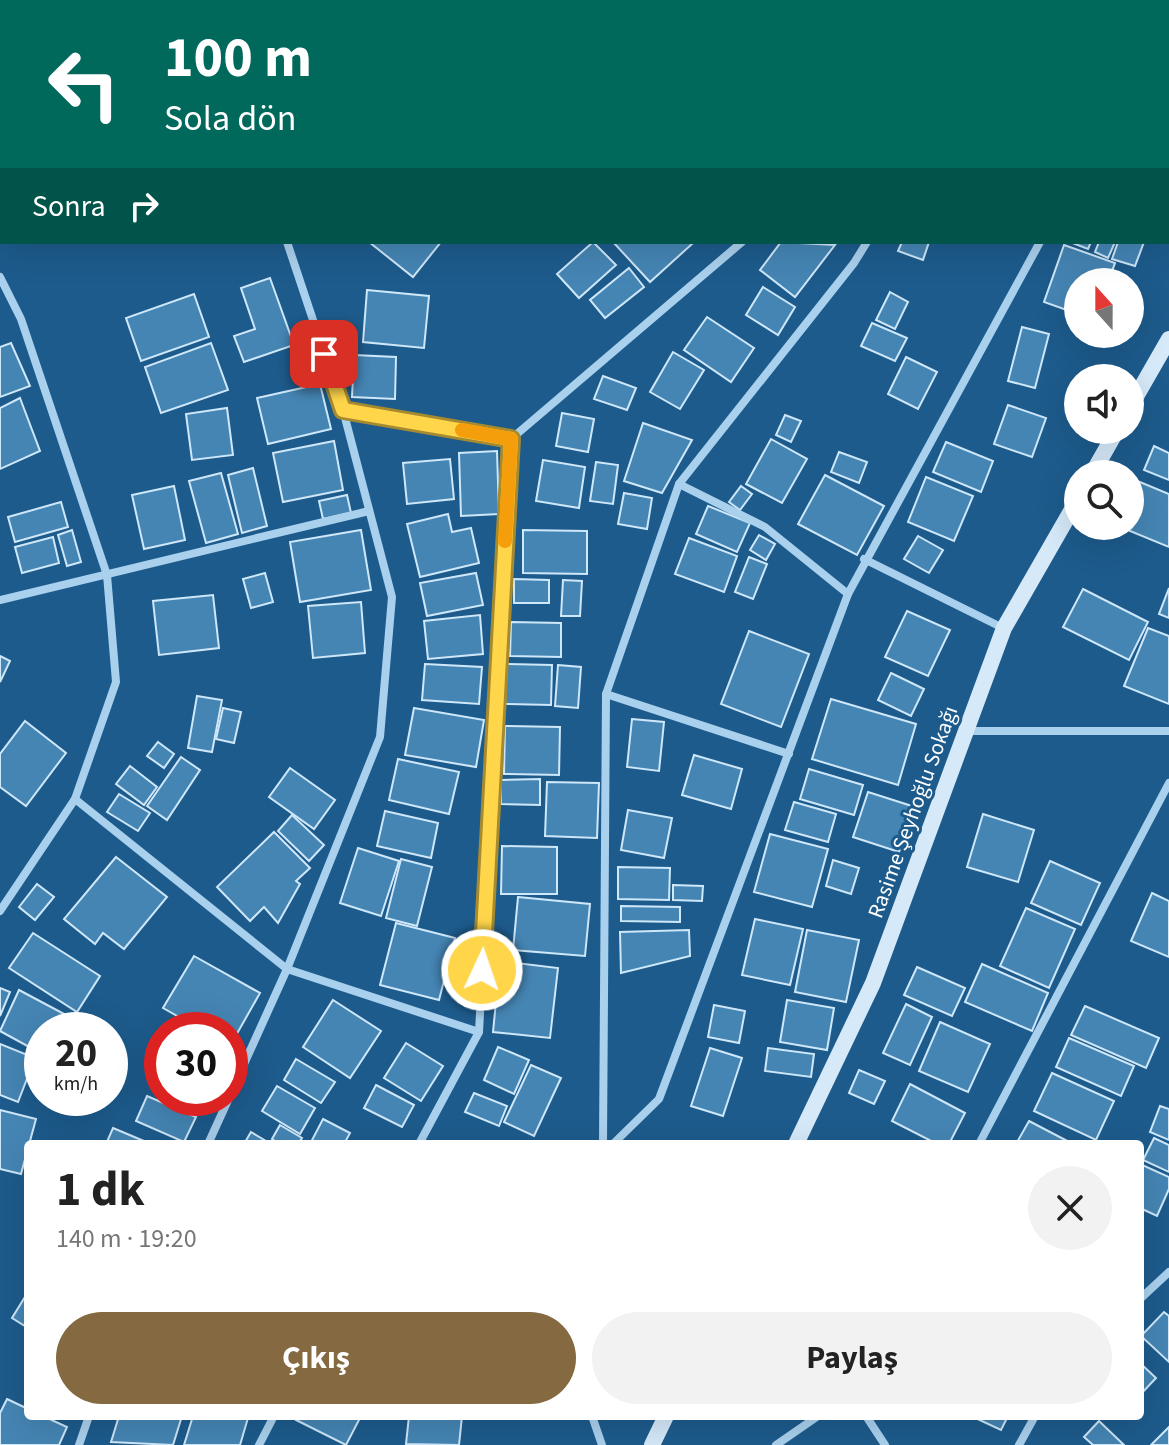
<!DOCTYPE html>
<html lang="tr">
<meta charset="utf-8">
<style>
:root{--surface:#fff;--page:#f2f2f2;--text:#222;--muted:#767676;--accent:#846941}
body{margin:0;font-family:"Source Sans 3",sans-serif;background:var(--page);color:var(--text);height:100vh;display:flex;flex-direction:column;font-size:30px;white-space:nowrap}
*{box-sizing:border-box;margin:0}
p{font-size:26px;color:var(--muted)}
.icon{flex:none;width:44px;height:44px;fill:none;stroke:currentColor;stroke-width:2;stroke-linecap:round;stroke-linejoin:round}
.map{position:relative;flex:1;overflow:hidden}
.details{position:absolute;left:24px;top:1140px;width:1120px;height:280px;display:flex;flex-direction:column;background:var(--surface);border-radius:8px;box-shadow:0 8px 32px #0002}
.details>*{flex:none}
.guide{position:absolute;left:0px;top:0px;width:1170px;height:244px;box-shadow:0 8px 32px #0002;background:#00695c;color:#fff;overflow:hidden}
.needle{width:52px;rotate:339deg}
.fabs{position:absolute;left:1064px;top:268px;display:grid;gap:16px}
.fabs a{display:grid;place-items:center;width:80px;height:80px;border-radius:50%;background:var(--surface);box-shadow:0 8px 32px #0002;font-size:40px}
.speed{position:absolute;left:24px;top:1012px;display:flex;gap:16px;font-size:40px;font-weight:700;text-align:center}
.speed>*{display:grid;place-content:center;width:104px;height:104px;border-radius:50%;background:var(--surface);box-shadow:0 8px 32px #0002;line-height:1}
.speed small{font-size:20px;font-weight:400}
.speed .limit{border:12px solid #d22;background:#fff;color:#111}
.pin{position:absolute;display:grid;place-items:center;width:68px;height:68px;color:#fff;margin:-34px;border-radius:16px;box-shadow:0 4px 12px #0006}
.me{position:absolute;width:88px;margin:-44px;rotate:3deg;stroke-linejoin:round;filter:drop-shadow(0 0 6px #0008)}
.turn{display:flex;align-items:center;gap:28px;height:168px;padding:0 32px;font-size:36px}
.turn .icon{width:104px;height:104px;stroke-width:2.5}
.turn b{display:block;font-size:56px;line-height:68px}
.then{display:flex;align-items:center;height:76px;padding:0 32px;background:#0003;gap:16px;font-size:30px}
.round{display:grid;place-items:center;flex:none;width:84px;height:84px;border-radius:42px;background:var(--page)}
.summary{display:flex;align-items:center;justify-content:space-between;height:136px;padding:0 32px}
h1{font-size:48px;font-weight:700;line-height:60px}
.cta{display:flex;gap:16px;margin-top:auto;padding:16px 32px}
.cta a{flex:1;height:92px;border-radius:48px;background:var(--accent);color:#fff;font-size:32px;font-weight:700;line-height:92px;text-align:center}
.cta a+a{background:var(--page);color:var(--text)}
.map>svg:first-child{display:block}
.building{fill:#4585b4;stroke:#cee7f9;stroke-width:2}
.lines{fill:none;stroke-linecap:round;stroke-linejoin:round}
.path{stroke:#a9d0ed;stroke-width:5;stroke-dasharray:4 6;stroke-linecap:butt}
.minor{stroke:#a9d0ed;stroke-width:8}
.secondary{stroke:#d5e9f9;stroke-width:16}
.route-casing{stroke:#a68a30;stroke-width:20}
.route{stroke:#ffd54a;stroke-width:14}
.slow{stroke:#f59e0b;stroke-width:14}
.labels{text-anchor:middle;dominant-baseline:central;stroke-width:6;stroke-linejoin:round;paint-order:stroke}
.street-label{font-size:22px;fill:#fff;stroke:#1d5b8c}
</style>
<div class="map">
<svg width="1169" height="1445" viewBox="0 0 1169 1445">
<rect width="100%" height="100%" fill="#1d5b8c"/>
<g class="building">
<path d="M89,0H138L136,2Z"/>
<rect x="247" y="0" width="47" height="2"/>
<path d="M389,0H428V2Z"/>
<path d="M456,0H486L487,2H452Z"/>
<path d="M572,0H633L571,2Z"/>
<path d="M939,0H979L978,2Z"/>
<path d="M1036,0H1121L1036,2Z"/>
<path d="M2,135V169L0,166Z"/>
<path d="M369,242H441L413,277Z"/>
<path d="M593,242L616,265L579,298L557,274Z"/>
<path d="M613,242H690L692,244L650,282Z"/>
<path d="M781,242L835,245L795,297L760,270Z"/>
<path d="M902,242H929L923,260L898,251Z"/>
<path d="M1070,242H1091L1088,249Z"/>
<path d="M1099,242H1115L1108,258L1095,252Z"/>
<path d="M1118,242H1144L1135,266L1112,259Z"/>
<path d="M1064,245L1115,263L1108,282H1078V314L1044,302Z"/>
<path d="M629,268L644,287L605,318L590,300Z"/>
<path d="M270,278L294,345L244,362L234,336L255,329L241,288Z"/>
<path d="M763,287L795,307L778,335L746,315Z"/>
<path d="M367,290L429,296L424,348L363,342Z"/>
<path d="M890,292L908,302L895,329L876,320Z"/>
<path d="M194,294L209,337L141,361L126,318Z"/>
<path d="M707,317L754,348L731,382L684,350Z"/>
<path d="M872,323L907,338L895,361L861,346Z"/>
<path d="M1022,327L1049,334L1035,388L1008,381Z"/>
<path d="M11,343L30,386L0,397V347Z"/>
<path d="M211,343L228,390L161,413L145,367Z"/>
<path d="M673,352L704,370L680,409L650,392Z"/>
<path d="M354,355L396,357L395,399L352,397Z"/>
<path d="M906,357L937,372L918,409L888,394Z"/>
<path d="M603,376L636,388L627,410L594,399Z"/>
<path d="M320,384L331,429L268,444L257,398Z"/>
<path d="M20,398L40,451L0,469V408Z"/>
<path d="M1008,405L1046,418L1032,457L994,444Z"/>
<path d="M227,408L233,455L192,460L186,414Z"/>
<path d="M562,413L594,419L588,452L556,446Z"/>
<path d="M785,415L801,421L791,442L776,435Z"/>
<path d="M643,423L692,440L662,493L624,481Z"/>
<path d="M771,439L807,459L782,503L746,484Z"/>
<path d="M334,441L343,490L283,502L273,453Z"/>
<path d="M946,442L993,461L981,492L933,472Z"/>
<path d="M1154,446L1169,453V480L1144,470Z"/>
<path d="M497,451L499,514L461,516L459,453Z"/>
<path d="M839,452L867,462L859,483L831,472Z"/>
<path d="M450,459L454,499L407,504L403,463Z"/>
<path d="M543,460L585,467L579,508L536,501Z"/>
<path d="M596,462L618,465L613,504L590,501Z"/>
<path d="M253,468L267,526L242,533L228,475Z"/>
<path d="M221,473L238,534L206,543L189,481Z"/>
<path d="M825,475L884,506L857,555L798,524Z"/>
<path d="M926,477L973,496L954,541L908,522Z"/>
<path d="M1135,480L1169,494V547L1118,526H1130V491Z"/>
<path d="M174,486L185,540L144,549L132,495Z"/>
<path d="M741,486L752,494L740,510L729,502Z"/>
<path d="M624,493L652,498L647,529L618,524Z"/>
<path d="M347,495L351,513L323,519L319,501Z"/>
<path d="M61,502L68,527L15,542L8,517Z"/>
<path d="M708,506L750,523L737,552L696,534Z"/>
<path d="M448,514L452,532L471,528L479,563L420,577L407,524Z"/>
<path d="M72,530L81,562L67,566L58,535Z"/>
<path d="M361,530L371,590L300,602L290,542Z"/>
<path d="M523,530L587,531V574L523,573Z"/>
<path d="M759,535L775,544L766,560L750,550Z"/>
<path d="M918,536L943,550L929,573L904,559Z"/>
<path d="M53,537L59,563L22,573L15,547Z"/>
<path d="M689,538L737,556L724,592L675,574Z"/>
<path d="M749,557L767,564L753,599L735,592Z"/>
<path d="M265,573L273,602L251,608L243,579Z"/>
<path d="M476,573L483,605L427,616L420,583Z"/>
<path d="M514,579L549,580V603H514Z"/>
<path d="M563,580L582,581L580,616H561Z"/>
<path d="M1169,588V618L1159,614Z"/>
<path d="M1083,589L1148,622L1129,660L1063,627Z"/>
<path d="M213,595L219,648L159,655L153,601Z"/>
<path d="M361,602L365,653L313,658L308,606Z"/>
<path d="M907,611L950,630L928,676L885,657Z"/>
<path d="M480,615L483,654L428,659L424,621Z"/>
<path d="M511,622L561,623V657L510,656Z"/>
<path d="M1148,628L1169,636V704L1124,686Z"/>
<path d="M749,631L809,654L781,727L721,704Z"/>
<path d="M0,656L10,661L0,682Z"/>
<path d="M425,664L482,667L479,704L422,700Z"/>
<path d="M506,664L552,665L551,705L505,704Z"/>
<path d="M558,665L581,667L578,708L555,706Z"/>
<path d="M891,673L924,689L911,716L878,700Z"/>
<path d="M197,696L222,700L212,752L188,748Z"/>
<path d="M831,699L916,724L898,785L812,759Z"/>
<path d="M223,708L241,712L234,743L216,739Z"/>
<path d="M414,708L484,720L476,767L405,755Z"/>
<path d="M632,719L664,722L659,771L627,767Z"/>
<path d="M25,721L66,753L26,806L0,787V754Z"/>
<path d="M505,726L560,727L559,775L504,774Z"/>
<path d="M158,742L174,754L164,768L147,756Z"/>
<path d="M694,755L742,769L731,809L682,795Z"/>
<path d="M181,757L200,770L167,820L147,806Z"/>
<path d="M398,759L459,772L449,814L389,800Z"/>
<path d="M130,766L157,787L144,805L116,784Z"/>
<path d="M290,768L335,800L314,829L269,797Z"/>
<path d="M809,769L863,785L854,815L800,799Z"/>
<path d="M540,779V805L501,804V780Z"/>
<path d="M547,782L599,783L597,838L545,836Z"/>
<path d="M868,792L915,807L899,852L853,837Z"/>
<path d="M119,794L150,813L138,831L107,812Z"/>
<path d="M794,802L836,814L828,842L785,830Z"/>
<path d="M628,810L672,818L664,858L621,850Z"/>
<path d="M385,811L438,823L431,858L377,846Z"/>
<path d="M983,814L1034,830L1018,882L967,867Z"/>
<path d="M292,815L324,845L309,861L278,831Z"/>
<path d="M274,832L310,868L296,881L300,884L278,923L264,907L250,921L217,887Z"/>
<path d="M770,834L828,849L812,907L754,892Z"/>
<path d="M502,846L557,847V894H501Z"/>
<path d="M358,848L399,861L381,916L340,903Z"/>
<path d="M116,857L167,897L124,949L103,933L95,944L64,919Z"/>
<path d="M401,859L432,867L417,926L386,918Z"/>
<path d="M833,860L859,868L851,894L826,886Z"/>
<path d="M1050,861L1100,883L1081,925L1031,903Z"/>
<path d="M618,867L670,868L669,900L618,899Z"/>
<path d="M37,884L54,897L35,920L19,907Z"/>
<path d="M673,885L703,886L702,901L673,900Z"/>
<path d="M1152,893L1169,901V957L1131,941Z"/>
<path d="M518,897L590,904L585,956L513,950Z"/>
<path d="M621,906L680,907V922L621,921Z"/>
<path d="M1026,908L1075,929L1049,988L1000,966Z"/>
<path d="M755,919L803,929L790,985L742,975Z"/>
<path d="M396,923L455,938L439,1000L380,985Z"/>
<path d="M689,930L690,956L621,973L620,932Z"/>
<path d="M807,930L859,940L846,1002L795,992Z"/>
<path d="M33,933L100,976L77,1012L9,968Z"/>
<path d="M194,956L260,993L230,1046V1030H202L163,1008Z"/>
<path d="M500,961L558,968L550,1038L493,1032Z"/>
<path d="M982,964L1048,993L1032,1031L965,1002Z"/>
<path d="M917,967L965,988L952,1016L904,995Z"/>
<path d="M0,988L10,992L0,1016Z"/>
<path d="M19,990L66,1015L58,1030H42V1054L0,1031Z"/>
<path d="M333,1000L381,1031L350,1078L303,1047Z"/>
<path d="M787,1000L834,1008L827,1050L780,1042Z"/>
<path d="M906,1004L932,1017L910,1065L883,1053Z"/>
<path d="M714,1005L745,1011L739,1043L708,1037Z"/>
<path d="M1085,1006L1159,1038L1146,1068L1071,1035Z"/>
<path d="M940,1022L990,1044L968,1092L919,1071Z"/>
<path d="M1069,1038L1134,1066L1121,1096L1056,1067Z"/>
<path d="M406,1043L443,1066L421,1101L384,1078Z"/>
<path d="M0,1044L35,1058L18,1102L0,1095Z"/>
<path d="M498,1047L529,1060L514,1094L484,1080Z"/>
<path d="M710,1048L742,1058L723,1116L691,1106Z"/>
<path d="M768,1048L814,1054L811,1077L765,1071Z"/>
<path d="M296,1059L335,1082L321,1103L284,1080Z"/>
<path d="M531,1065L561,1078L534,1136L504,1122Z"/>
<path d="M859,1070L885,1081L874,1104L849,1093Z"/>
<path d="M1052,1073L1114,1101L1096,1140L1034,1111Z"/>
<path d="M910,1084L965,1113L949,1144H937L892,1121Z"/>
<path d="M376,1085L414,1105L402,1127L364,1108Z"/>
<path d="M277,1086L315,1108L300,1134L262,1111Z"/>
<path d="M474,1093L507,1106L499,1126L465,1112Z"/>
<path d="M147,1096L196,1117L184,1142L136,1121Z"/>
<path d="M180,1098H205L200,1108Z"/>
<path d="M1160,1106L1169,1109V1140L1150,1132Z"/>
<path d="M0,1110L36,1119L21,1174L0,1169Z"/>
<path d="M323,1119L350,1133L344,1144H310Z"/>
<path d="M1029,1121L1073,1144H1016Z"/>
<path d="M280,1125L302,1138L298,1144H280L272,1139Z"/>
<path d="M113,1128L151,1144H106Z"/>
<path d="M251,1132L271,1144H244Z"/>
<path d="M1154,1138L1169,1145V1172L1143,1160Z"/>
<path d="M1140,1164L1169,1177V1189L1157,1216L1140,1208Z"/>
<path d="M28,1292V1328L12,1318Z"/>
<path d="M1164,1312L1169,1316V1362L1141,1336Z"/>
<path d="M1140,1363L1156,1378L1140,1395Z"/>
<path d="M7,1399L28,1409V1416H43L67,1427L59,1445H0V1413Z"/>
<path d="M119,1416H182L173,1445L111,1442Z"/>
<path d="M193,1416H242L248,1418L240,1445H184Z"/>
<path d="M298,1416H361L346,1445L296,1420Z"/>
<path d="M409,1416H462L459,1445L406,1444Z"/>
<path d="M971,1416H1008L1001,1430Z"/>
<path d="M1099,1421L1124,1445H1093L1084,1437Z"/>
<path d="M1169,1427V1445H1151Z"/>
</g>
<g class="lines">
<path class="path" d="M1168,200H1169"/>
<g class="minor">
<path d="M204,0L205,2"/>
<path d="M502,0L503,2"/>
<path d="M796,0L803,2"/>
<path d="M745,2L750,0"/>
<path d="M890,2L891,0"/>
<path d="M1004,2L1005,0"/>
<path d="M1139,2L1140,0"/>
<path d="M0,277L21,319L107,575L116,682L75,799L0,911"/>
<path d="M343,410L511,439"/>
<path d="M679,484L765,527L848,594"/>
<path d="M864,559L1003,628"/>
<path d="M0,600L369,511"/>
<path d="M606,694L789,754"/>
<path d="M967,731H1169"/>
<path d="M75,799L287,969L479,1032"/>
<path d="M230,1095L287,969L380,737L392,597L343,410L287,242"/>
<path d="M208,1144L229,1098"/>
<path d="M419,1144L479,1032L511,439L742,242"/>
<path d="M603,1144L606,694L679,484L854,263L867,242"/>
<path d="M613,1144L659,1099L848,594L1040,242"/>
<path d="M979,1144L1169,783"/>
<path d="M1140,1299L1169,1272"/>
<path d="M592,1416L602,1445"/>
<path d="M866,1416L885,1445"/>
<path d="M79,1445L89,1416"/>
<path d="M259,1445L274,1416"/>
<path d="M776,1445L818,1416"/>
<path d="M1019,1445L1035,1416"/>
</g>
<g class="secondary">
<path d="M1130,407L1169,339"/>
<path d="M1092,474L1117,430"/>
<path d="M796,1144L873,983L1004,628L1078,499"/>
<path d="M652,1445L666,1416"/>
</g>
</g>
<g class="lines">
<defs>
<path id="route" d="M324,354L343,410L511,439L482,970"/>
</defs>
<use href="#route" class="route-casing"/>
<use href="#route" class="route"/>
<path class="slow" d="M462,430L511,439L505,541"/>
</g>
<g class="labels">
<g class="street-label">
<text transform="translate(913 812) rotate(-70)">Rasime Şeyhoğlu Sokağı</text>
</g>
</g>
</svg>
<div class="fabs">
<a><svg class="needle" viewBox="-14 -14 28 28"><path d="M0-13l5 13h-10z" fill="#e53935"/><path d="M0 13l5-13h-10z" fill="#767676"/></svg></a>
<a><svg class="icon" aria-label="sound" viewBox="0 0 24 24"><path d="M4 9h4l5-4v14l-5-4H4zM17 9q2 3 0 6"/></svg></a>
<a><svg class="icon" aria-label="search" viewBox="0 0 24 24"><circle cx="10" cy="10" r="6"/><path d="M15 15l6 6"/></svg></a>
</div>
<div class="speed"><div>20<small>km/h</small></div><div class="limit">30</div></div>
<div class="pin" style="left:324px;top:354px;background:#d93025"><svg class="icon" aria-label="arrive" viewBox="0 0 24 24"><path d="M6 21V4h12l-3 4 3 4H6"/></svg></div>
<svg class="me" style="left:482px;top:970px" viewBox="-20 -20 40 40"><circle r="17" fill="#ffd54a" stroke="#fff" stroke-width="3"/><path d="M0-11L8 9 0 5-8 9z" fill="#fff"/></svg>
<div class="guide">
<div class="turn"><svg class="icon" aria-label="left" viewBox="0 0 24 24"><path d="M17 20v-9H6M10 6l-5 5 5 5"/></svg><div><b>100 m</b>Sola dön</div></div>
<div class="then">Sonra<svg class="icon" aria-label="right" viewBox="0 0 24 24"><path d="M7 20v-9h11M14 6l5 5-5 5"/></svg></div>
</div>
<section class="details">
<div class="summary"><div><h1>1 dk</h1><p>140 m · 19:20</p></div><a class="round"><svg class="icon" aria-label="close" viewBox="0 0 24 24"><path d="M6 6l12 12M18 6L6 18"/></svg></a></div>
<div class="cta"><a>Çıkış</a><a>Paylaş</a></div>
</section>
</div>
